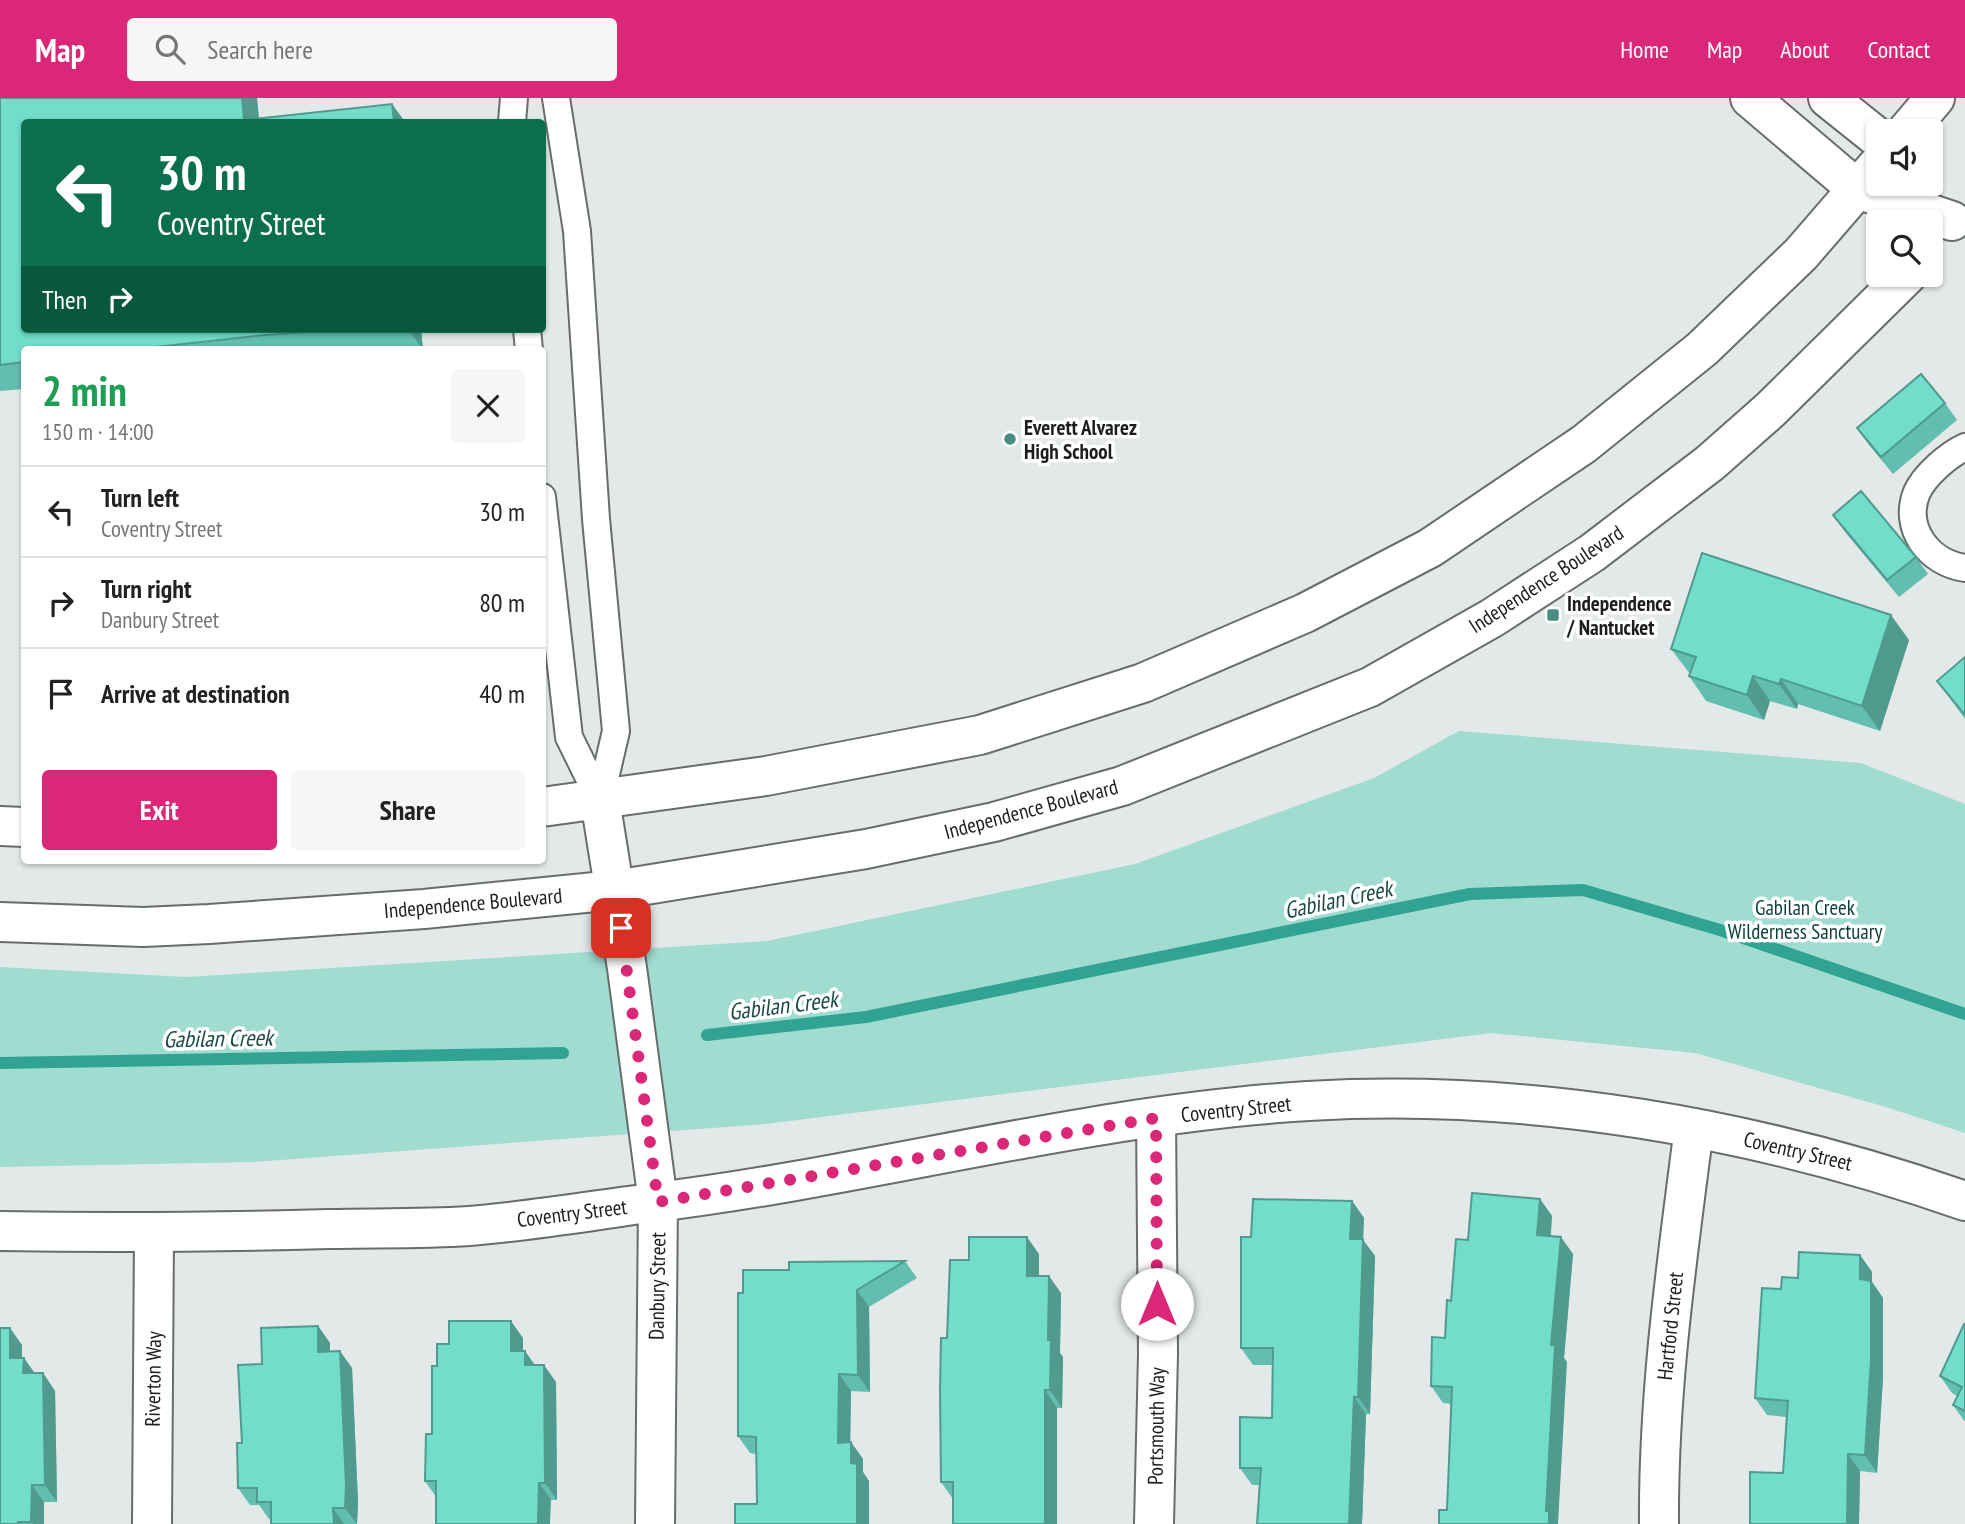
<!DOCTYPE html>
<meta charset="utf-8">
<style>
:root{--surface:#fff;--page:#f6f6f6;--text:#222;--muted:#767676;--line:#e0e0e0;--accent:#db2777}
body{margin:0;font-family:"PT Sans Narrow",sans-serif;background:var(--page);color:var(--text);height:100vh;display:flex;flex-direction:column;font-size:26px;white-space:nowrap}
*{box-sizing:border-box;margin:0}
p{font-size:23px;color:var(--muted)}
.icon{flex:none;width:38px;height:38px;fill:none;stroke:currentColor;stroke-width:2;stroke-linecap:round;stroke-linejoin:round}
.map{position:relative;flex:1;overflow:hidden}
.panel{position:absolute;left:21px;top:248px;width:525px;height:518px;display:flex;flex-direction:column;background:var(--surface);border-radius:7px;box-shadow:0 2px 5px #0004}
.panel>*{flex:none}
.top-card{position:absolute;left:21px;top:21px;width:525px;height:214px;border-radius:7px;box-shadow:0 2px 5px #0004;background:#0b6e4f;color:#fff;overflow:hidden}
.tools{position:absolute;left:1866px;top:21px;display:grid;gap:14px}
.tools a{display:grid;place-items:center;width:77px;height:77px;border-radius:7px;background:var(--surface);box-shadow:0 2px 5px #0004;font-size:35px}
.pin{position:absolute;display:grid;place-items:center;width:60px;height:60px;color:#fff;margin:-30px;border-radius:14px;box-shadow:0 4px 10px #0006}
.me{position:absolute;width:77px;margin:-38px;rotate:0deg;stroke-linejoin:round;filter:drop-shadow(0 0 5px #0008)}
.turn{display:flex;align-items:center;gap:24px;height:147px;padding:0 21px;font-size:32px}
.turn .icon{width:91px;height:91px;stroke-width:2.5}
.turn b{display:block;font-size:49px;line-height:60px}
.then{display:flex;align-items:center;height:66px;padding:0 21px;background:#0003;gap:14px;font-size:26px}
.round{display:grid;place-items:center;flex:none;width:74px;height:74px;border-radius:7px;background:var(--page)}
.headline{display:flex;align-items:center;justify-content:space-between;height:119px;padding:0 21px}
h1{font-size:42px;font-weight:700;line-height:52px;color:#1e9e55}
.action{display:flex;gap:14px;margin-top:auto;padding:14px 21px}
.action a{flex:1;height:80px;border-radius:7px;background:var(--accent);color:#fff;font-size:28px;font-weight:700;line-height:80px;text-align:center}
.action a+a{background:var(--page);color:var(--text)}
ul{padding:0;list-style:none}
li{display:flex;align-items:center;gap:21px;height:91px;padding:0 21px;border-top:2px solid var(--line)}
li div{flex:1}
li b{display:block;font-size:26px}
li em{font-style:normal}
header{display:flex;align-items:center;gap:42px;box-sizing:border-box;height:98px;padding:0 35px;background:var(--accent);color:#fff}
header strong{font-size:33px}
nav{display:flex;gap:38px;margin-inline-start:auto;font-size:24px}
.search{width:490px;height:63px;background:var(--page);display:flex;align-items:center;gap:18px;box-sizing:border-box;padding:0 24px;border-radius:7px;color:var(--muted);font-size:26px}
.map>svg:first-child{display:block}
.green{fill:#a1dcd1}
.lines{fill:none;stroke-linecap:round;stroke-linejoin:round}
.stream{stroke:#30a393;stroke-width:12}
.lane-casing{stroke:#676d6b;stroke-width:30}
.street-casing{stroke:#676d6b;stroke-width:42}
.secondary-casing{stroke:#676d6b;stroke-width:42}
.lane{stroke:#fff;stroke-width:26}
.street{stroke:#fff;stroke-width:38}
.secondary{stroke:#fff;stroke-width:38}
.wall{fill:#62beaf}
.shaded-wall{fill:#509b8e}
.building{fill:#72ddcb;stroke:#509b8e;stroke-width:2}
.route{stroke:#db2777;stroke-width:12;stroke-dasharray:0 21.6}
.poi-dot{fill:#498d82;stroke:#fff;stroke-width:2.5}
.labels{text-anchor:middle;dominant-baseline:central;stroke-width:7;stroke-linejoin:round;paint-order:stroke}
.poi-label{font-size:21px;font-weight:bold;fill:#1c1e1e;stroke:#fff;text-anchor:start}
.street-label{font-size:21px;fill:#1c1e1e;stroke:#fff}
.park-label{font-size:21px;fill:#0d3f38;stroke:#fff}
.water-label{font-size:23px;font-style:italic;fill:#1b4b44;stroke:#fff}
</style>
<header>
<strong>Map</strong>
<div class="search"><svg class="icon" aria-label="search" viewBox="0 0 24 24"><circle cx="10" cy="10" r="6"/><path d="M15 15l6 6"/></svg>Search here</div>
<nav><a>Home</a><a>Map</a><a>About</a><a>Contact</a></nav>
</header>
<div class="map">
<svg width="1965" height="1426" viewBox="0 0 1965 1426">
<rect width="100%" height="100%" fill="#e2e9e8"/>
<path class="green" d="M1459,633L1861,665L1965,706V1035L1886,1009L1695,955L1491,935L766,1026L253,1064L0,1069V869L186,879L767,843L1135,766L1374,680Z"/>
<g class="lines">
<g class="stream">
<path d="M707,937L866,919L1470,796L1583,792L1720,832L1965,916"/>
<path d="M0,965L563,955"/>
</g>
<defs>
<g id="lane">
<path d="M512,24L514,0"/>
<path d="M527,231L529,252"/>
<path d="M1965,349C1948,357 1925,377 1917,394C1902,430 1929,465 1965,470"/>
<path d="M542,399L569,639L600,702L616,633L596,421L577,133L556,0"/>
</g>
<g id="street">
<path d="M600,702L627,870L658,1104L655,1426"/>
<path d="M0,1133C110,1135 219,1134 329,1131C376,1130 423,1131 469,1128C532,1123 595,1112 657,1104C875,1077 1089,1016 1308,1003C1530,990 1756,1030 1965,1103"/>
<path d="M152,1426L154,1135"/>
<path d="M1154,1426L1158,1256L1156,1020"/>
<path d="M1659,1426C1658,1293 1677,1162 1694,1030"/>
</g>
<g id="secondary">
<path d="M1750,0L1857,91L1952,123"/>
<path d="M1828,0L1878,40"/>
<path d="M1907,33L1935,0"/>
<path d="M542,709L766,678L980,637L1143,585L1305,515L1430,450L1584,346L1702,251L1801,156L1878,67"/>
<path d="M0,728L24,729"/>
<path d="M0,824L143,829L209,826L424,811L615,792L866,751L994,724L1122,688L1370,589L1492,520L1592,455L1710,365L1770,312L1907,177"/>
</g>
</defs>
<use href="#lane" class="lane-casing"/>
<use href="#street" class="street-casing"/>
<use href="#secondary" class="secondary-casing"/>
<use href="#lane" class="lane"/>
<use href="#street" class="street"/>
<use href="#secondary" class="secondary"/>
</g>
<g class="wall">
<path d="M0,0H257L259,20L392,6L405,24H24V231H421L423,252H24V291L0,293Z"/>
<path d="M1945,305L1957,322L1893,376L1869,347L1857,330Z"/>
<path d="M1833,417L1916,459L1928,476L1899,499L1845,434Z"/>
<path d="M1909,542L1880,633L1798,606L1797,611L1770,603L1764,622L1706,603L1689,578L1690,576L1671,551Z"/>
<path d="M1965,559V621L1937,583Z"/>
<path d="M1540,1101L1552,1118L1551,1138L1573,1156L1564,1260L1567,1264L1447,1412L1451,1306L1443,1305L1431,1288L1445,1240L1451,1203L1468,1142Z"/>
<path d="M1352,1103L1364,1120L1363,1142L1375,1158L1370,1316H1366L1362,1426H1257L1259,1387H1252L1240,1370L1272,1320L1273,1267H1253L1241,1250L1251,1139Z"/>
<path d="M1039,1156V1178L1061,1195L1060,1255L1063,1259L1062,1310H1057V1426H953V1401L941,1384L947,1240L969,1162Z"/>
<path d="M1860,1157L1872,1174V1184L1883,1200V1279L1877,1375L1860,1373L1859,1426H1750L1783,1375L1786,1319L1767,1317L1755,1300L1781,1191L1798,1180Z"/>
<path d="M905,1163L917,1180L869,1209L870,1294L851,1293L850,1344L863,1361V1374L869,1383L757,1406L756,1356L750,1355L738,1338L743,1195L789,1172Z"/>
<path d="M1965,1227V1324L1953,1307L1957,1298L1952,1295L1940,1278Z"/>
<path d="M318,1228L330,1245V1253L352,1270L358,1404L357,1426H271V1421H269L259,1407H250L238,1390L242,1345L262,1266Z"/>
<path d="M523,1240V1253L535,1267L556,1284L557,1402L436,1399L425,1383L432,1336L437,1268Z"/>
<path d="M22,1247V1260H24L34,1275H43L55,1293L57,1404H44V1426H0Z"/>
</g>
<g class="shaded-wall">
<path d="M242,0H257L259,24L244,22Z"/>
<path d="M392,6L405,24H394Z"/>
<path d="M408,231H421L423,252Z"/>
<path d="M1891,517L1909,542L1880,633L1862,608Z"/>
<path d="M1753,578L1770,603L1764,622L1747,597Z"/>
<path d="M1781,581L1798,606L1797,611L1779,586Z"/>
<path d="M1540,1101L1552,1118L1549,1154L1537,1137Z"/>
<path d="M1352,1103L1364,1120L1363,1142L1375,1158L1370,1316L1358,1299L1350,1141Z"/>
<path d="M1027,1139L1039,1156V1195L1027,1178Z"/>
<path d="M1561,1139L1573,1156L1564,1260L1567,1264L1558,1426H1549L1546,1413L1551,1247Z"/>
<path d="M1860,1157L1872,1174V1184L1883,1200V1279L1877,1375L1865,1357L1860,1181Z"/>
<path d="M1049,1178L1061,1195L1060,1255L1063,1259L1062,1310L1050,1292L1048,1242Z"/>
<path d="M857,1192L869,1209L870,1294L858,1277Z"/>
<path d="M511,1223L523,1240V1270L511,1253Z"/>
<path d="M318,1228L330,1245V1271L318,1254Z"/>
<path d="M10,1230L22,1247V1277L10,1260Z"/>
<path d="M340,1253L352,1270L358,1404L357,1426L345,1410Z"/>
<path d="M525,1253L537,1270L525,1267Z"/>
<path d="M24,1260L36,1277L23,1275Z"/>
<path d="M544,1267L556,1284L557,1402L545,1385Z"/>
<path d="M43,1275L55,1293L57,1404L45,1387Z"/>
<path d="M839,1276L851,1293L850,1362L838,1345Z"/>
<path d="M1045,1292L1057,1310V1426H1045Z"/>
<path d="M1354,1299L1366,1316L1362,1426H1349Z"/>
<path d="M851,1344L863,1361V1374L869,1383V1426H857L851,1365Z"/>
<path d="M1848,1356L1860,1373L1859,1426H1847Z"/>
<path d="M539,1385L551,1402L550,1426H538Z"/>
<path d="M32,1387L44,1404V1426H33L31,1424Z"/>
<path d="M333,1410L344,1426H334Z"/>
</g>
<g class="building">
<path d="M0,0H242L244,22L392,6L394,24H24V231H354L265,237L128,252H24V264L0,267Z"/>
<path d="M1921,276L1945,305L1881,359L1857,330Z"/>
<path d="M1861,393L1916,459L1887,482L1833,417Z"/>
<path d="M1702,455L1891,517L1862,608L1781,581L1779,586L1753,578L1747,597L1689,578L1696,559L1671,551Z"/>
<path d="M1965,559V617L1937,583Z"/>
<path d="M1472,1095L1540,1101L1537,1137L1561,1139L1551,1247H1555L1546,1413H1549V1426H1439V1412H1447L1452,1289L1431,1288L1432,1239L1445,1240L1447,1202L1451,1203L1456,1141L1468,1142Z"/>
<path d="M1253,1101L1352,1103L1350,1141H1363L1358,1299H1354L1349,1426H1257L1261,1370H1240V1319L1272,1320L1273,1250H1241V1139H1251Z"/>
<path d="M969,1139H1027V1178H1049L1048,1242H1051L1050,1292H1045V1426H953V1384H941L940,1292L941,1240H947L950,1162H969Z"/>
<path d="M1799,1154L1860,1157V1181L1871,1183V1262L1865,1357L1848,1356L1847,1426H1750V1374L1783,1375L1788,1303L1755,1300L1762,1190L1781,1191L1782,1179L1798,1180Z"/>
<path d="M905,1163L857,1192L858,1277L839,1276L838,1345L851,1344V1365L857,1366V1426H735V1406H757L756,1339L738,1338V1195H743V1172H789V1164Z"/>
<path d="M449,1223H511V1253H525V1267H544L545,1385H539L538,1426H436V1383H425L426,1336H432V1268H437V1246H449Z"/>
<path d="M1964,1226L1965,1227V1313L1953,1307L1962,1289L1940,1278Z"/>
<path d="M318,1228V1254L340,1253L346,1387L345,1410H333L334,1426H271V1404H257V1390H238L237,1345H242L238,1267L262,1266L261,1230Z"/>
<path d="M0,1230H10V1260H24L23,1275H43L45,1387H32L31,1424H18V1426H0Z"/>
</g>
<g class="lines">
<path class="route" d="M621,830L658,1104L1156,1020L1157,1206"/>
</g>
<g class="poi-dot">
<circle cx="1010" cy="341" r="7"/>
<rect x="1546" y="510" width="14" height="14" rx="3.5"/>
</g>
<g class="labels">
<g class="poi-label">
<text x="1024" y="329">Everett Alvarez<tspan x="1024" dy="24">High School</tspan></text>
<text x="1567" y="505">Independence<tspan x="1567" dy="24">/ Nantucket</tspan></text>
</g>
<g class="street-label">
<text transform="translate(1546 481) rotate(-33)">Independence Boulevard</text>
<text transform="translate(1031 711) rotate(-15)">Independence Boulevard</text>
<text transform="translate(473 805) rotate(-5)">Independence Boulevard</text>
<text transform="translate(1236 1011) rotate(-6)">Coventry Street</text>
<text transform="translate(1798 1053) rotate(13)">Coventry Street</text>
<text transform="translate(572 1115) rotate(-7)">Coventry Street</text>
<text transform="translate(657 1188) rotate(-89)">Danbury Street</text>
<text transform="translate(1670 1228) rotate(-84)">Hartford Street</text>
<text transform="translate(153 1281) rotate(-89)">Riverton Way</text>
<text transform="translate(1156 1328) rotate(-89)">Portsmouth Way</text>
</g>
<g class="park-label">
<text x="1805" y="809">Gabilan Creek<tspan x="1805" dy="24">Wilderness Sanctuary</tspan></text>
</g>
<g class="water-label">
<text transform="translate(1338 801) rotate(-12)">Gabilan Creek</text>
<text transform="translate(783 907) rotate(-7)">Gabilan Creek</text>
<text transform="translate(218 940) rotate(-1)">Gabilan Creek</text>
</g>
</g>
</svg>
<div class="tools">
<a><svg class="icon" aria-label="sound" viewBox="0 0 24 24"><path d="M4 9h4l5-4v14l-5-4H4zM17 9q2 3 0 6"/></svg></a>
<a><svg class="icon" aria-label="search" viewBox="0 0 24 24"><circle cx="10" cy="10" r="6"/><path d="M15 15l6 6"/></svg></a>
</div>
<div class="pin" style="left:621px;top:830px;background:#d93025"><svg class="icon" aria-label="arrive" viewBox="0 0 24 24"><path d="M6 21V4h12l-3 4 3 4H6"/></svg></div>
<svg class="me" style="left:1157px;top:1206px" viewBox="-20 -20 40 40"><circle r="19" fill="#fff"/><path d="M0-13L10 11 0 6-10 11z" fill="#db2777"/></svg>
<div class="top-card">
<div class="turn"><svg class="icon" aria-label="left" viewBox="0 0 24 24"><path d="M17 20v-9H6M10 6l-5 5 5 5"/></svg><div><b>30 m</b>Coventry Street</div></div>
<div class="then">Then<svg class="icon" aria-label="right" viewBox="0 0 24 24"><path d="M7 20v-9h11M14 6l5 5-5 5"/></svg></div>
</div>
<section class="panel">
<div class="headline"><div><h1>2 min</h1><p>150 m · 14:00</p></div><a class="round"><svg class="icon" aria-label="close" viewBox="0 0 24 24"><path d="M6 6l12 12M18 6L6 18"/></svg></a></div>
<ul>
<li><svg class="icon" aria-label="left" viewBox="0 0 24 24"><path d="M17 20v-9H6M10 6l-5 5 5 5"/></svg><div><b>Turn left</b><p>Coventry Street</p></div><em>30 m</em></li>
<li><svg class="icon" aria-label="right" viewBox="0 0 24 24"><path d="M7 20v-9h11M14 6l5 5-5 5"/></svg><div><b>Turn right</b><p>Danbury Street</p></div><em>80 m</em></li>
<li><svg class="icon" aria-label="arrive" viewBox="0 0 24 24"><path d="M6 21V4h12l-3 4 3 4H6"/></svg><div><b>Arrive at destination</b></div><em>40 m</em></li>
</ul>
<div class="action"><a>Exit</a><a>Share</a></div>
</section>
</div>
